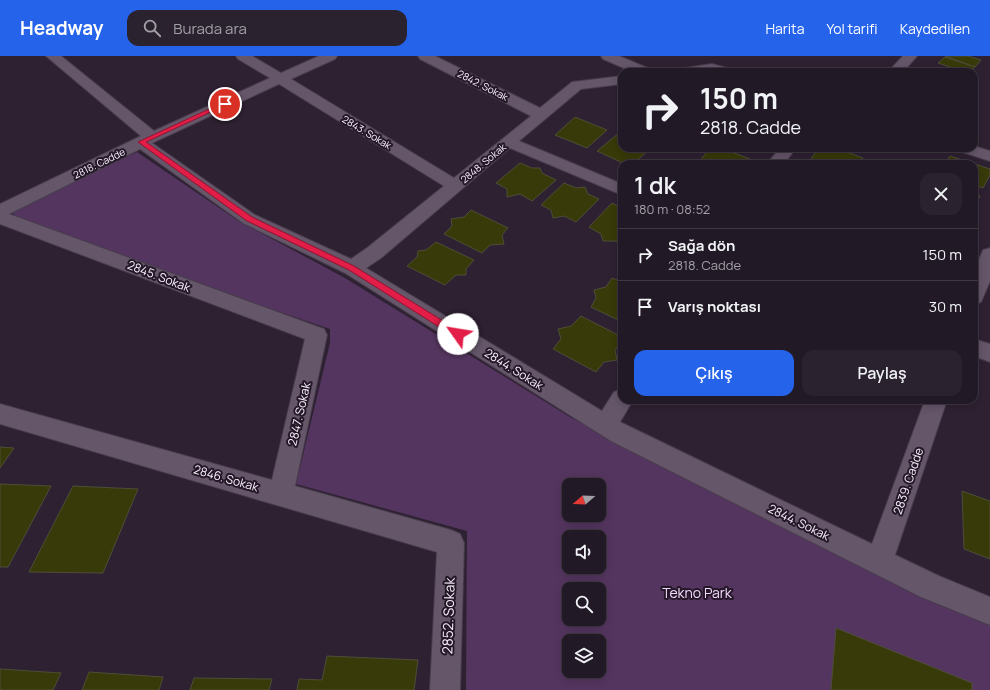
<!DOCTYPE html>
<html lang="tr">
<meta charset="utf-8">
<style>
:root{--surface:#221926;--page:#2a222e;--text:#f1f3f6;--muted:#a2a0a7;--line:#3f3843;--accent:#2563eb}
body{margin:0;font-family:Manrope,sans-serif;background:var(--page);color:var(--text);height:100vh;display:flex;flex-direction:column;font-size:15px;white-space:nowrap}
*{box-sizing:border-box;margin:0}
p{font-size:13px;color:var(--muted)}
.icon{flex:none;width:22px;height:22px;fill:none;stroke:currentColor;stroke-width:2;stroke-linecap:round;stroke-linejoin:round}
.map{position:relative;flex:1;overflow:hidden}
.panel{position:absolute;left:618px;top:104px;width:360px;height:244px;display:flex;flex-direction:column;background:var(--surface);border-radius:12px;box-shadow:0 2px 10px #0003,0 0 0 1px var(--line)}
.panel>*{flex:none}
.top-card{position:absolute;left:618px;top:12px;width:360px;height:84px;border-radius:12px;box-shadow:0 2px 10px #0003,0 0 0 1px var(--line);background:#221926;color:var(--text);overflow:hidden}
.needle{width:26px;rotate:251deg}
.tools{position:absolute;left:562px;top:422px;display:grid;gap:8px}
.tools a{display:grid;place-items:center;width:44px;height:44px;border-radius:8px;background:var(--surface);box-shadow:0 2px 10px #0003,0 0 0 1px var(--line);font-size:20px}
.pin{position:absolute;display:grid;place-items:center;width:34px;height:34px;color:#fff;margin:-17px;border:2px solid #fff;border-radius:50%;box-shadow:0 1px 4px #0007}
.me{position:absolute;width:44px;margin:-22px;rotate:302deg;stroke-linejoin:round;filter:drop-shadow(0 0 3px #0008)}
.turn{display:flex;align-items:center;gap:14px;height:84px;padding:0 16px;font-size:18px}
.turn .icon{width:52px;height:52px;stroke-width:2.5}
.turn b{display:block;font-size:28px;line-height:34px}
.round{display:grid;place-items:center;flex:none;width:42px;height:42px;border-radius:12px;background:var(--page)}
.head{display:flex;align-items:center;justify-content:space-between;height:68px;padding:0 16px}
h1{font-size:24px;font-weight:600;line-height:30px}
.cta{display:flex;gap:8px;margin-top:auto;padding:8px 16px}
.cta a{flex:1;height:46px;border-radius:12px;background:var(--accent);color:#fff;font-size:16px;font-weight:600;line-height:46px;text-align:center}
.cta a+a{background:var(--page);color:var(--text)}
ul{padding:0;list-style:none}
li{display:flex;align-items:center;gap:12px;height:52px;padding:0 16px;border-top:1px solid var(--line)}
li div{flex:1}
li b{display:block;font-size:15px}
li em{font-style:normal}
header{display:flex;align-items:center;gap:24px;box-sizing:border-box;height:56px;padding:0 20px;background:var(--accent);color:#fff}
header strong{font-size:19px}
nav{display:flex;gap:22px;margin-inline-start:auto;font-size:14px}
.search{width:280px;height:36px;background:var(--page);display:flex;align-items:center;gap:10px;box-sizing:border-box;padding:0 14px;border-radius:12px;color:var(--muted);font-size:15px}
.map>svg:first-child{display:block}
.green{fill:#54355f;fill-rule:evenodd}
.building{fill:#393a09;stroke:#4d4e38}
.lines{fill:none;stroke-linecap:round;stroke-linejoin:round}
.minor-casing{stroke:#483d4c;stroke-width:2}
.minor{fill:#65566a;fill-rule:evenodd}
.route{fill:#e11d48;stroke:#92132f}
.labels{text-anchor:middle;dominant-baseline:central;stroke-width:4;stroke-linejoin:round;paint-order:stroke}
.far-street-label{font-size:10px;fill:#f9f0fc;stroke:#241828}
.street-label{font-size:12px;fill:#f9f0fc;stroke:#241828}
.near-park-label{font-size:14px;fill:#f4d9fe;stroke:#241828}
.near-street-label{font-size:14px;fill:#f9f0fc;stroke:#241828}
</style>
<header>
<strong>Headway</strong>
<div class="search"><svg class="icon" aria-label="search" viewBox="0 0 24 24"><circle cx="10" cy="10" r="6"/><path d="M15 15l6 6"/></svg>Burada ara</div>
<nav><a>Harita</a><a>Yol tarifi</a><a>Kaydedilen</a></nav>
</header>
<div class="map">
<svg width="990" height="634" viewBox="0 0 990 634">
<rect width="100%" height="100%" fill="#2e2132"/>
<path class="green" d="M137,96L237,164L345,222L570,361L878,520L990,566V634H466L467,475L296,428L330,287V273L17,167L12,154ZM569,429H599V459H569ZM569,481H599V511H569ZM569,533H599V563H569ZM569,585H599V615H569Z"/>
<g class="building">
<path d="M945,0H968L981,4L975,11Z"/>
<path d="M945,1L975,11L970,16H965L938,7Z"/>
<path d="M575,61L607,74L587,92L555,79Z"/>
<path d="M619,77L622,78V92H651L633,108H625L597,95Z"/>
<path d="M710,92H721L750,103L746,108L698,107Z"/>
<path d="M819,92H836L863,102L859,108H820L810,104Z"/>
<path d="M950,100L990,113V119L983,132L974,129V108H945Z"/>
<path d="M520,107L532,112H540L542,117L556,124L532,145L520,138L507,141V133L496,127Z"/>
<path d="M564,127L576,132L585,131L588,138L599,143L576,166L564,160L553,162L551,154L541,149Z"/>
<path d="M974,138L980,140L974,152Z"/>
<path d="M612,147L622,152V188L615,185H603L601,178L589,171Z"/>
<path d="M471,154L508,172L502,179L504,188L490,189L482,197L444,178L452,170L451,163L464,161Z"/>
<path d="M436,186L474,204L466,213V219H456L445,229L407,210L417,201L418,195L426,194Z"/>
<path d="M612,222L622,226V266L591,251L596,242L594,234L606,231Z"/>
<path d="M581,260L622,281V285L615,294L617,304L604,306L596,316L553,293L561,283L558,273L571,270Z"/>
<path d="M0,391L14,392L0,412Z"/>
<path d="M0,428L51,430L8,511H0Z"/>
<path d="M73,430L138,433L103,517L29,516Z"/>
<path d="M962,435L990,445V503L964,493Z"/>
<path d="M836,572L972,627V634H831Z"/>
<path d="M327,600L418,604L414,634H297L299,623L322,624Z"/>
<path d="M0,613L61,617L53,634H0Z"/>
<path d="M89,616L163,621L159,634H82Z"/>
<path d="M194,622L272,623L269,634H190Z"/>
</g>
<g class="lines">
<defs>
<g id="minor">
<path d="M46,0H61L154,75L270,22L238,3L236,0H252L281,17L319,0H337L335,3L291,23L454,122L531,60L420,3L418,0H435L540,52L572,26L622,20V28L581,33L519,85L622,128V139L510,92L381,202L366,212L602,355L614,336L622,333V344H633L620,366L872,488L925,344H947L895,499L939,520L990,541V569L921,541L611,385L345,217L243,167L140,93L9,158L324,273L327,279L295,430L451,474L460,478L464,487L460,634H430L437,496L0,368V348L272,424L305,283L0,168V148L141,80ZM279,28L444,130L367,192L351,203L255,159L152,87Z"/>
<path d="M601,0H619L650,13L652,16H633L603,3Z"/>
<path d="M903,0H917L903,16H888Z"/>
<path d="M712,8L731,13L733,16H676L678,13Z"/>
<path d="M974,90L990,95V105L959,95L957,92H974Z"/>
<path d="M780,92H796L784,108H767Z"/>
<path d="M990,192V225L981,246L974,248V216L983,194Z"/>
<path d="M974,283L990,288V306L974,300Z"/>
</g>
</defs>
<use href="#minor" class="minor-casing"/>
<use href="#minor" class="minor"/>
</g>
<path class="route" d="M222,47L228,48L146,86L252,161L354,210L461,276L463,278L461,281H455L349,214L247,165L138,86Z"/>
<g class="labels">
<g class="far-street-label">
<text transform="translate(483 29) rotate(27)">2842. Sokak</text>
<text transform="translate(367 76) rotate(31)">2843. Sokak</text>
<text transform="translate(99 107) rotate(-26)">2818. Cadde</text>
<text transform="translate(483 107) rotate(-40)">2848. Sokak</text>
</g>
<g class="street-label">
<text transform="translate(159 220) rotate(21)">2845. Sokak</text>
<text transform="translate(514 313) rotate(32)">2844. Sokak</text>
<text transform="translate(299 358) rotate(-77)">2847. Sokak</text>
<text transform="translate(226 422) rotate(16)">2846. Sokak</text>
<text transform="translate(908 425) rotate(-71)">2839. Cadde</text>
<text transform="translate(799 466) rotate(26)">2844. Sokak</text>
</g>
<g class="near-park-label">
<text x="697" y="536">Tekno Park</text>
</g>
<g class="near-street-label">
<text transform="translate(448 560) rotate(-88)">2852. Sokak</text>
</g>
</g>
</svg>
<div class="tools">
<a><svg class="needle" viewBox="-14 -14 28 28"><path d="M0-13l5 13h-10z" fill="#e53935"/><path d="M0 13l5-13h-10z" fill="#a2a0a7"/></svg></a>
<a><svg class="icon" aria-label="sound" viewBox="0 0 24 24"><path d="M4 9h4l5-4v14l-5-4H4zM17 9q2 3 0 6"/></svg></a>
<a><svg class="icon" aria-label="search" viewBox="0 0 24 24"><circle cx="10" cy="10" r="6"/><path d="M15 15l6 6"/></svg></a>
<a><svg class="icon" aria-label="layers" viewBox="0 0 24 24"><path d="M12 4l9 5-9 5-9-5zM3 14l9 5 9-5"/></svg></a>
</div>
<div class="pin" style="left:225px;top:48px;background:#d93025"><svg class="icon" aria-label="arrive" viewBox="0 0 24 24"><path d="M6 21V4h12l-3 4 3 4H6"/></svg></div>
<svg class="me" style="left:458px;top:278px" viewBox="-20 -20 40 40"><circle r="19" fill="#fff"/><path d="M0-13L10 11 0 6-10 11z" fill="#e11d48"/></svg>
<div class="top-card">
<div class="turn"><svg class="icon" aria-label="right" viewBox="0 0 24 24"><path d="M7 20v-9h11M14 6l5 5-5 5"/></svg><div><b>150 m</b>2818. Cadde</div></div>
</div>
<section class="panel">
<div class="head"><div><h1>1 dk</h1><p>180 m · 08:52</p></div><a class="round"><svg class="icon" aria-label="close" viewBox="0 0 24 24"><path d="M6 6l12 12M18 6L6 18"/></svg></a></div>
<ul>
<li><svg class="icon" aria-label="right" viewBox="0 0 24 24"><path d="M7 20v-9h11M14 6l5 5-5 5"/></svg><div><b>Sağa dön</b><p>2818. Cadde</p></div><em>150 m</em></li>
<li><svg class="icon" aria-label="arrive" viewBox="0 0 24 24"><path d="M6 21V4h12l-3 4 3 4H6"/></svg><div><b>Varış noktası</b></div><em>30 m</em></li>
</ul>
<div class="cta"><a>Çıkış</a><a>Paylaş</a></div>
</section>
</div>
